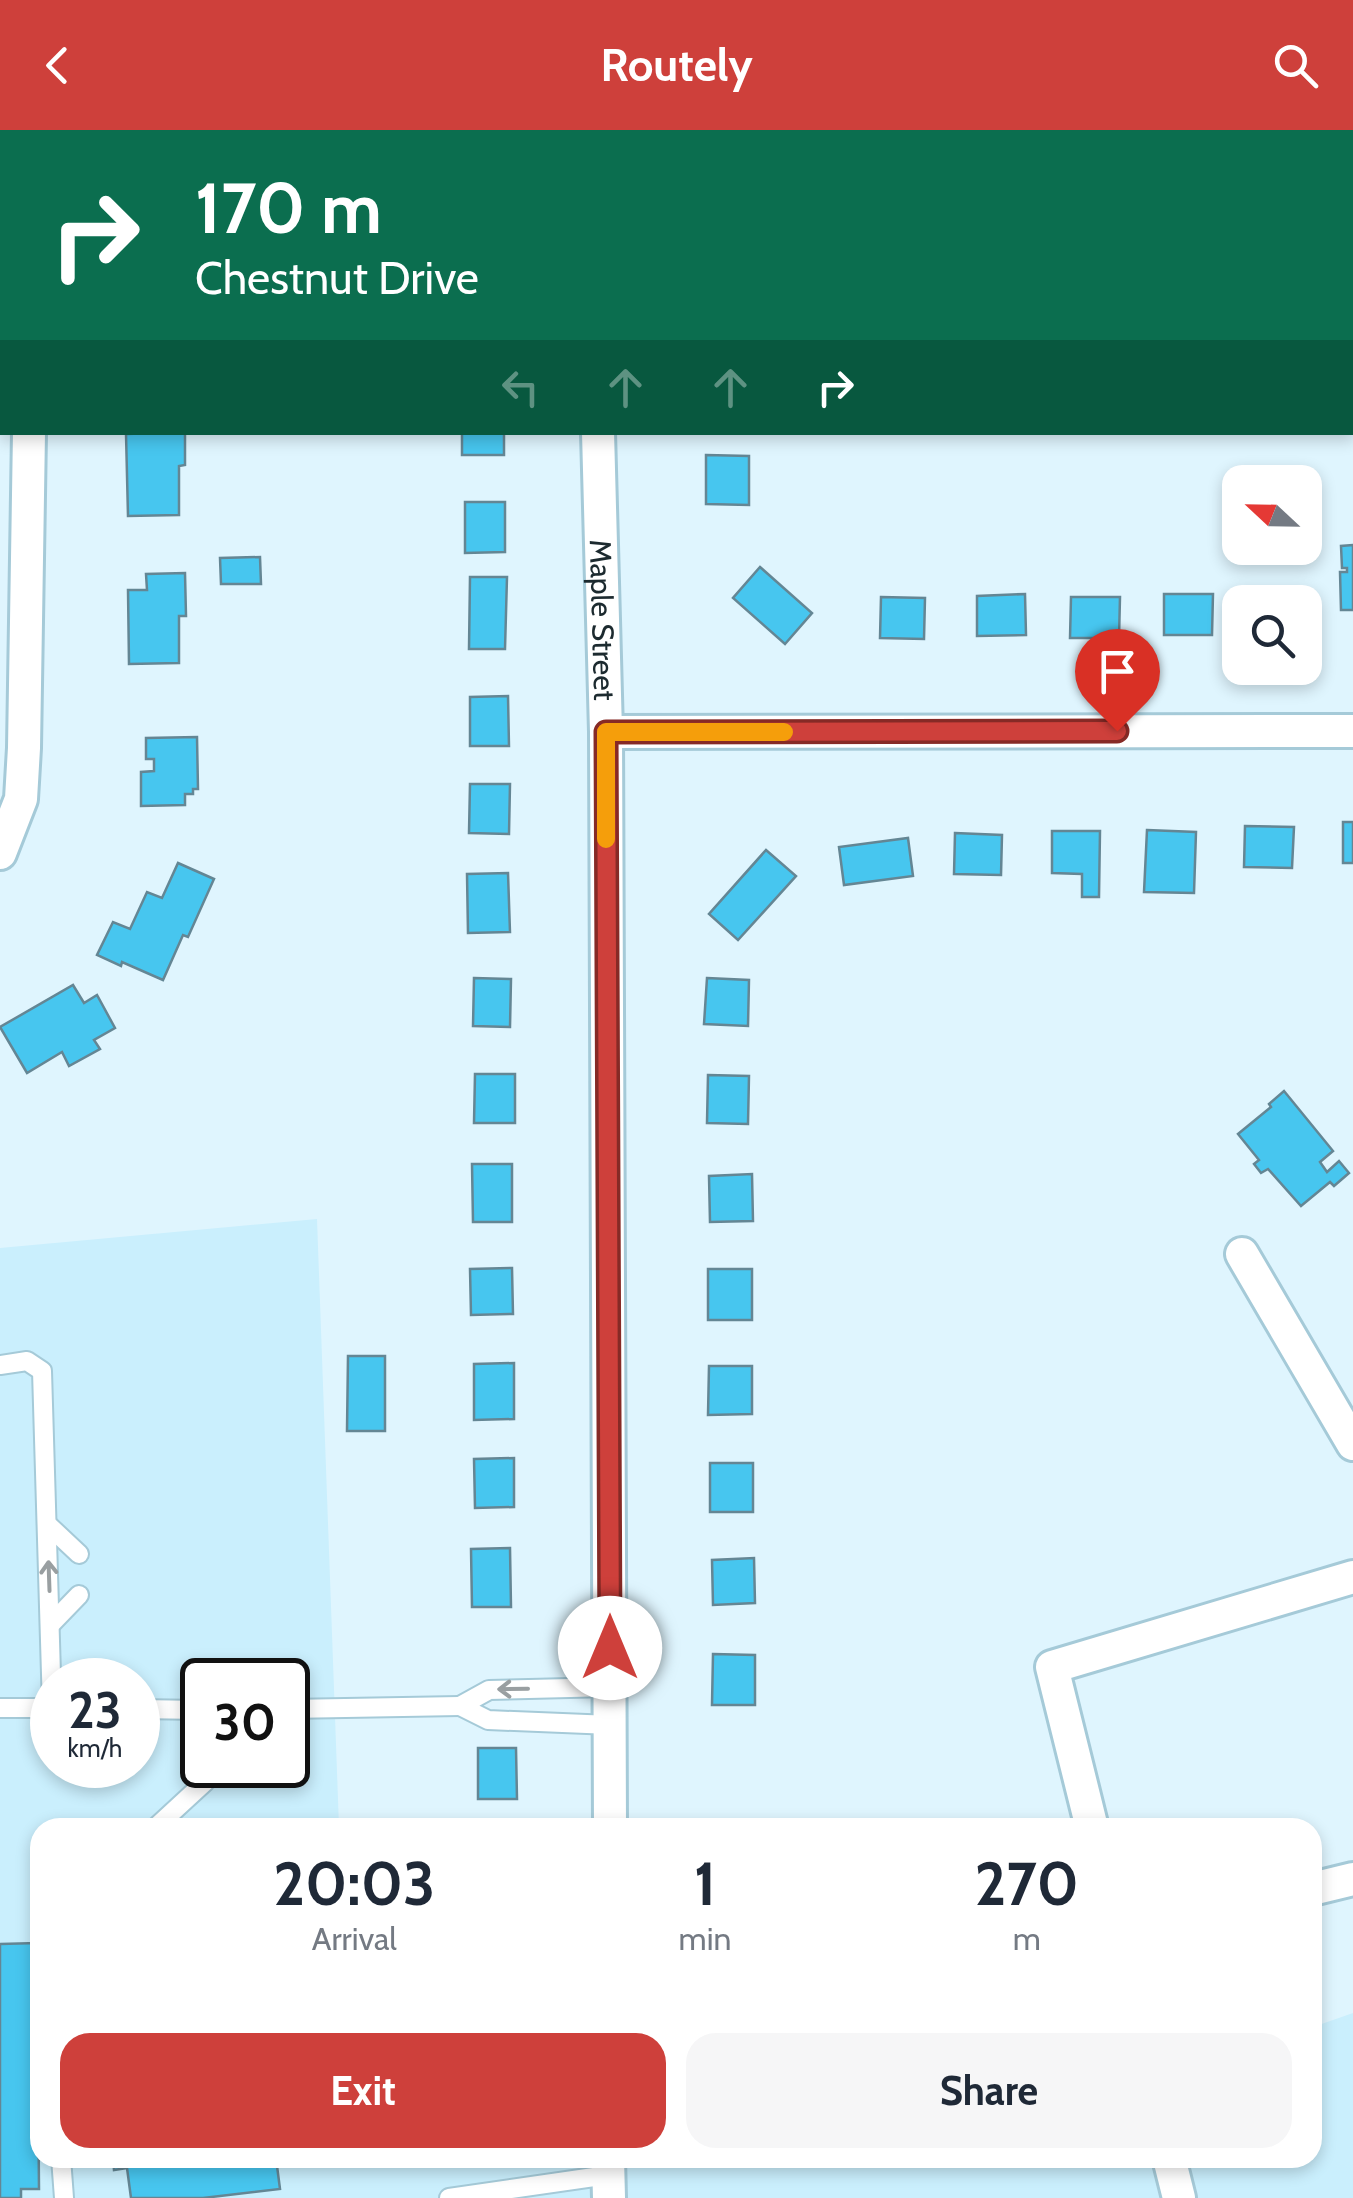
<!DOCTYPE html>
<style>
:root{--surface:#fff;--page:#f6f6f7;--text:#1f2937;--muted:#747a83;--accent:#ce403b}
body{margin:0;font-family:Cabin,sans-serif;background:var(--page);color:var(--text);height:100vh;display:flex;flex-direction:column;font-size:38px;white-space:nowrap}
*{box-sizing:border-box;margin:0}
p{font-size:32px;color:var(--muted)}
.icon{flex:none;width:55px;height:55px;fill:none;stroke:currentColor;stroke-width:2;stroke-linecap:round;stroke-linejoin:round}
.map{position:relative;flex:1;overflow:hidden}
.panel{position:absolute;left:30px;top:1688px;width:1292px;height:350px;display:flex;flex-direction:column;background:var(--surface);border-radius:30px;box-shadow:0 5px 15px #0003}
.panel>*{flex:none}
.top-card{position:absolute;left:0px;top:0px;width:1355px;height:305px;box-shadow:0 5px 15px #0003;background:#0b6e4f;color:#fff;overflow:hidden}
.needle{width:65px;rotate:292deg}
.controls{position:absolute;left:1222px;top:335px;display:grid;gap:20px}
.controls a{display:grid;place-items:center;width:100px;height:100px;border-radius:20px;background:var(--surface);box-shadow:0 5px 15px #0003;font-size:50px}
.speed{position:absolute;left:30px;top:1528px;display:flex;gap:20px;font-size:50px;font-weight:700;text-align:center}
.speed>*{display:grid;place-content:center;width:130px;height:130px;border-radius:50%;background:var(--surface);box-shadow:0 5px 15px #0003;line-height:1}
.speed small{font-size:25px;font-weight:400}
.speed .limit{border:5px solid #111;border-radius:15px;background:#fff;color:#111}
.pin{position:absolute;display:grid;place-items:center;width:85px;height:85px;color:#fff;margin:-102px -42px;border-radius:50% 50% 50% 0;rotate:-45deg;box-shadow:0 0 10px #0007}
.pin .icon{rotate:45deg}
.me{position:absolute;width:110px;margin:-55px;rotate:0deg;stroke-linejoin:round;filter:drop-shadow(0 0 8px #0008)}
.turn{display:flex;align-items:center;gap:35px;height:210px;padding:0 30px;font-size:45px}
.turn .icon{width:130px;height:130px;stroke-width:2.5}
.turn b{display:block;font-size:70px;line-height:85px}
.lanes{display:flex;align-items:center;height:95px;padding:0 30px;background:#0003;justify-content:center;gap:50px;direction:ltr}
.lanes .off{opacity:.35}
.eta{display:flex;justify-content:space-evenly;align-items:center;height:170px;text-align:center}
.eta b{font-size:60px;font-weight:700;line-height:70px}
.cta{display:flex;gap:20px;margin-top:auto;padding:20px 30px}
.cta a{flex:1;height:115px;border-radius:30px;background:var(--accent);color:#fff;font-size:40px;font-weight:700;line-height:115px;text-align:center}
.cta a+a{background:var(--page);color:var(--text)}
header{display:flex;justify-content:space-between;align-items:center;height:130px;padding:0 30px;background:var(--accent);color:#fff;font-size:45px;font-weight:700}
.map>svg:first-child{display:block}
.built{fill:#caeffd;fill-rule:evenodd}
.building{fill:#47c6ef;stroke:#648694;stroke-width:2.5}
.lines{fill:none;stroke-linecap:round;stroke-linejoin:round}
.service-casing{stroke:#a5cad8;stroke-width:22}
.minor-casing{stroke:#a5cad8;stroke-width:38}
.service{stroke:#fff;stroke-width:18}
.minor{stroke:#fff;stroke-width:32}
.oneway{stroke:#999fa1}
.route-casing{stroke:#862a26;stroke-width:25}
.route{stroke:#ce403b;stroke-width:18}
.slow{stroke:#f59e0b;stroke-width:18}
.labels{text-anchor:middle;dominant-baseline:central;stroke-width:8;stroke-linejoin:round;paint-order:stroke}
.street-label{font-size:30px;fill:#1c2a2f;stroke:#dff5fe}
</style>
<header><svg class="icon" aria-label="back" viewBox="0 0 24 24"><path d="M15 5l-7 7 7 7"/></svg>Routely<svg class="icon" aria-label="search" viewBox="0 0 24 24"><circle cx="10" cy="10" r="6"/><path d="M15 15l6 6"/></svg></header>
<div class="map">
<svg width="1353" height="2068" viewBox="0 0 1353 2068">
<rect width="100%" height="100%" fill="#dff5fe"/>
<path class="built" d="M317,1089L339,1697L40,1698V2028H1312L1313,1897L1353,1883V2068H0V1118ZM52,1550H138V1635H52ZM202,1550H288V1635H202Z"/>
<g class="building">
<path d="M185,302V335L179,336V385L128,386L126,304Z"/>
<rect x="462" y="302" width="42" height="23"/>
<path d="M706,325L749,326V375L706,374Z"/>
<path d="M465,372H505V422L465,423Z"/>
<path d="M1353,415V480H1341L1340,442H1347V438H1342L1341,416Z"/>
<path d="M260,427L261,454H221L220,428Z"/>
<path d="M760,437L812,483L785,514L733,468Z"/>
<path d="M185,443L186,486H179V533L129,534L128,460H147L146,444Z"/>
<path d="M470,447H507L505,519H469Z"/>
<path d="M1260,463H1309V505H1305V472H1260Z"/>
<path d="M1025,464L1026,505L977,506V466Z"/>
<path d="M1164,464H1213L1212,505H1164Z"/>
<path d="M881,467L925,468L924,509L880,508Z"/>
<path d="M1071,467H1120L1119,508H1070Z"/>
<path d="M508,566L509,616H470V567Z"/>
<path d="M197,607L198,659H193V664H185V675L141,676V642L154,641V629H146V608Z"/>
<path d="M470,654H510L509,704L469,703Z"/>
<rect x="1343" y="692" width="10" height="41"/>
<path d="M1245,696L1294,697L1292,738L1244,737Z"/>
<path d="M1147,700L1196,702L1194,763L1144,762Z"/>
<path d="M1052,701H1100L1099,767H1082V744L1052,743Z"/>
<path d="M955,703L1002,705L1001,745L954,744Z"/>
<path d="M908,708L913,746L844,755L839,717Z"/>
<path d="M766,720L796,746L738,810L709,784Z"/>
<path d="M178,733L214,749L188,807L183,805L163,850L122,832L121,836L97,825L113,792L130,799L147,762L162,768Z"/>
<path d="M508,743L510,802L468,803L467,744Z"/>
<path d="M474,848L511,849L510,897L473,896Z"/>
<path d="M707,848L749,850L748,896L704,894Z"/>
<path d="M73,855L84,873L97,865L115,898L94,910L100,919L69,936L62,922L27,943L0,897Z"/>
<path d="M475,944H515V993H474Z"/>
<path d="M708,945L749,946L748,994L707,993Z"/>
<path d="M1284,961L1333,1021L1320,1032L1327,1042L1339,1031L1349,1043L1334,1056L1330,1052L1301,1076L1268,1039L1261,1043L1254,1034L1259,1030L1238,1004L1271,977L1269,974Z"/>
<path d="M472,1034H512V1092H473Z"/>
<path d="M752,1044L753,1091L710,1092L709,1046Z"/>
<path d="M512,1138L513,1184L471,1185L470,1139Z"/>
<rect x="708" y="1139" width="44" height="51"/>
<path d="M348,1226H385V1301H347Z"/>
<path d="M514,1233V1289L474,1290V1234Z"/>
<path d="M709,1236H752V1284L708,1285Z"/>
<path d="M514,1328V1377L475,1378L474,1329Z"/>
<rect x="710" y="1333" width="43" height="49"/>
<path d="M510,1418L511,1477H472L471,1419Z"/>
<path d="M754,1428L755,1473L713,1475L712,1430Z"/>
<path d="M713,1524L755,1525V1575H712Z"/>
<path d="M478,1618H516L517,1669H478Z"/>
<path d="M37,1813L39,2059H21V2068H0V1814Z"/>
<path d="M113,2028H276L280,2059L203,2068H131L127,2038L114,2040Z"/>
</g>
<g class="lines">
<defs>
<g id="service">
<path d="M0,1235L27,1231L42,1241L52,1578"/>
<path d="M47,1394L79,1424"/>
<path d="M50,1495L79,1465"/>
<path d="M0,1578H52"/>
<path d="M138,1579L202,1580"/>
<path d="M288,1579L460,1576"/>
<path d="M611,1595L488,1590L460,1576L489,1560L611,1557"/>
<path d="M155,1698L205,1652L206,1635"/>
<path d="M61,2028L64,2068"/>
<path d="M449,2068L608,2045"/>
</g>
<g id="minor">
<path d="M33,2V0"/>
<path d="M609,2V0"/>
<path id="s1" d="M598,302L606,602L610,1698"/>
<path d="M606,602L1353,601"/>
<path d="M0,723L21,669L24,618L29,302"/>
<path d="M1242,1124L1353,1314"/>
<path d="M1092,1698L1052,1537L1353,1447"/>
<path d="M1312,1759L1353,1749"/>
<path d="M608,2028L609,2068"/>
<path d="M1169,2028L1179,2068"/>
</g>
</defs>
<use href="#service" class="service-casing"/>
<use href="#minor" class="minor-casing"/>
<use href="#service" class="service"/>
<use href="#minor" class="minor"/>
</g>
<defs><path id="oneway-shaft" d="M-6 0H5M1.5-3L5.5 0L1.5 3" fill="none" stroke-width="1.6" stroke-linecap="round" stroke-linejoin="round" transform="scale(2.5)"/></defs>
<g class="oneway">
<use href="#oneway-shaft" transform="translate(49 1446) rotate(-92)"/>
<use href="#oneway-shaft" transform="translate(513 1559) rotate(179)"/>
</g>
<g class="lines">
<defs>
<path id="route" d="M610,1518L606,602L1117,601"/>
</defs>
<use href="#route" class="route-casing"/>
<use href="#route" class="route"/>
<path class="slow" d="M606,709V602H784"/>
</g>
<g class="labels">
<g class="street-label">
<text stroke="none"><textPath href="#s1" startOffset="188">Maple Street</textPath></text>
</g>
</g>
</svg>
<div class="controls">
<a><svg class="needle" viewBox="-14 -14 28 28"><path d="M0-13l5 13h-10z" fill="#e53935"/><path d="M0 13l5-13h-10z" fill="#747a83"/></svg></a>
<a><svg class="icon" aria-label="search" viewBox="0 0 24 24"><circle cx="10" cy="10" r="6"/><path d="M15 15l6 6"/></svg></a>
</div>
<div class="speed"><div>23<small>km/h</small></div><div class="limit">30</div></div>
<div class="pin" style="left:1117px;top:601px;background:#d93025"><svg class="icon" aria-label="arrive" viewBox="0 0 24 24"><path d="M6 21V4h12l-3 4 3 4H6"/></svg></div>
<svg class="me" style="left:610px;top:1518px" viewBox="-20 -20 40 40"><circle r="19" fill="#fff"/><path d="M0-13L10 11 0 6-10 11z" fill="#ce403b"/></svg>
<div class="top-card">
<div class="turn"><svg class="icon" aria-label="right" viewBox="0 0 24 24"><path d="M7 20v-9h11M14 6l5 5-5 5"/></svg><div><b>170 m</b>Chestnut Drive</div></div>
<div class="lanes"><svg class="icon off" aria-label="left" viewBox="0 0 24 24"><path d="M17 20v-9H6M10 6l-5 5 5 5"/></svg><svg class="icon off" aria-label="ahead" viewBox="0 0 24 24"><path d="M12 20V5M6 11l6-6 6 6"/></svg><svg class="icon off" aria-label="ahead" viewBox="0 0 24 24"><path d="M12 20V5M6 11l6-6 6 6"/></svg><svg class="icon" aria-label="right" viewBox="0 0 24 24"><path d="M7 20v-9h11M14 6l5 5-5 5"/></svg></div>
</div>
<section class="panel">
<div class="eta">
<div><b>20:03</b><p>Arrival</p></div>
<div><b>1</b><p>min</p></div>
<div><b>270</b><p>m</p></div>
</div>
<div class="cta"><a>Exit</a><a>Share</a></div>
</section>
</div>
